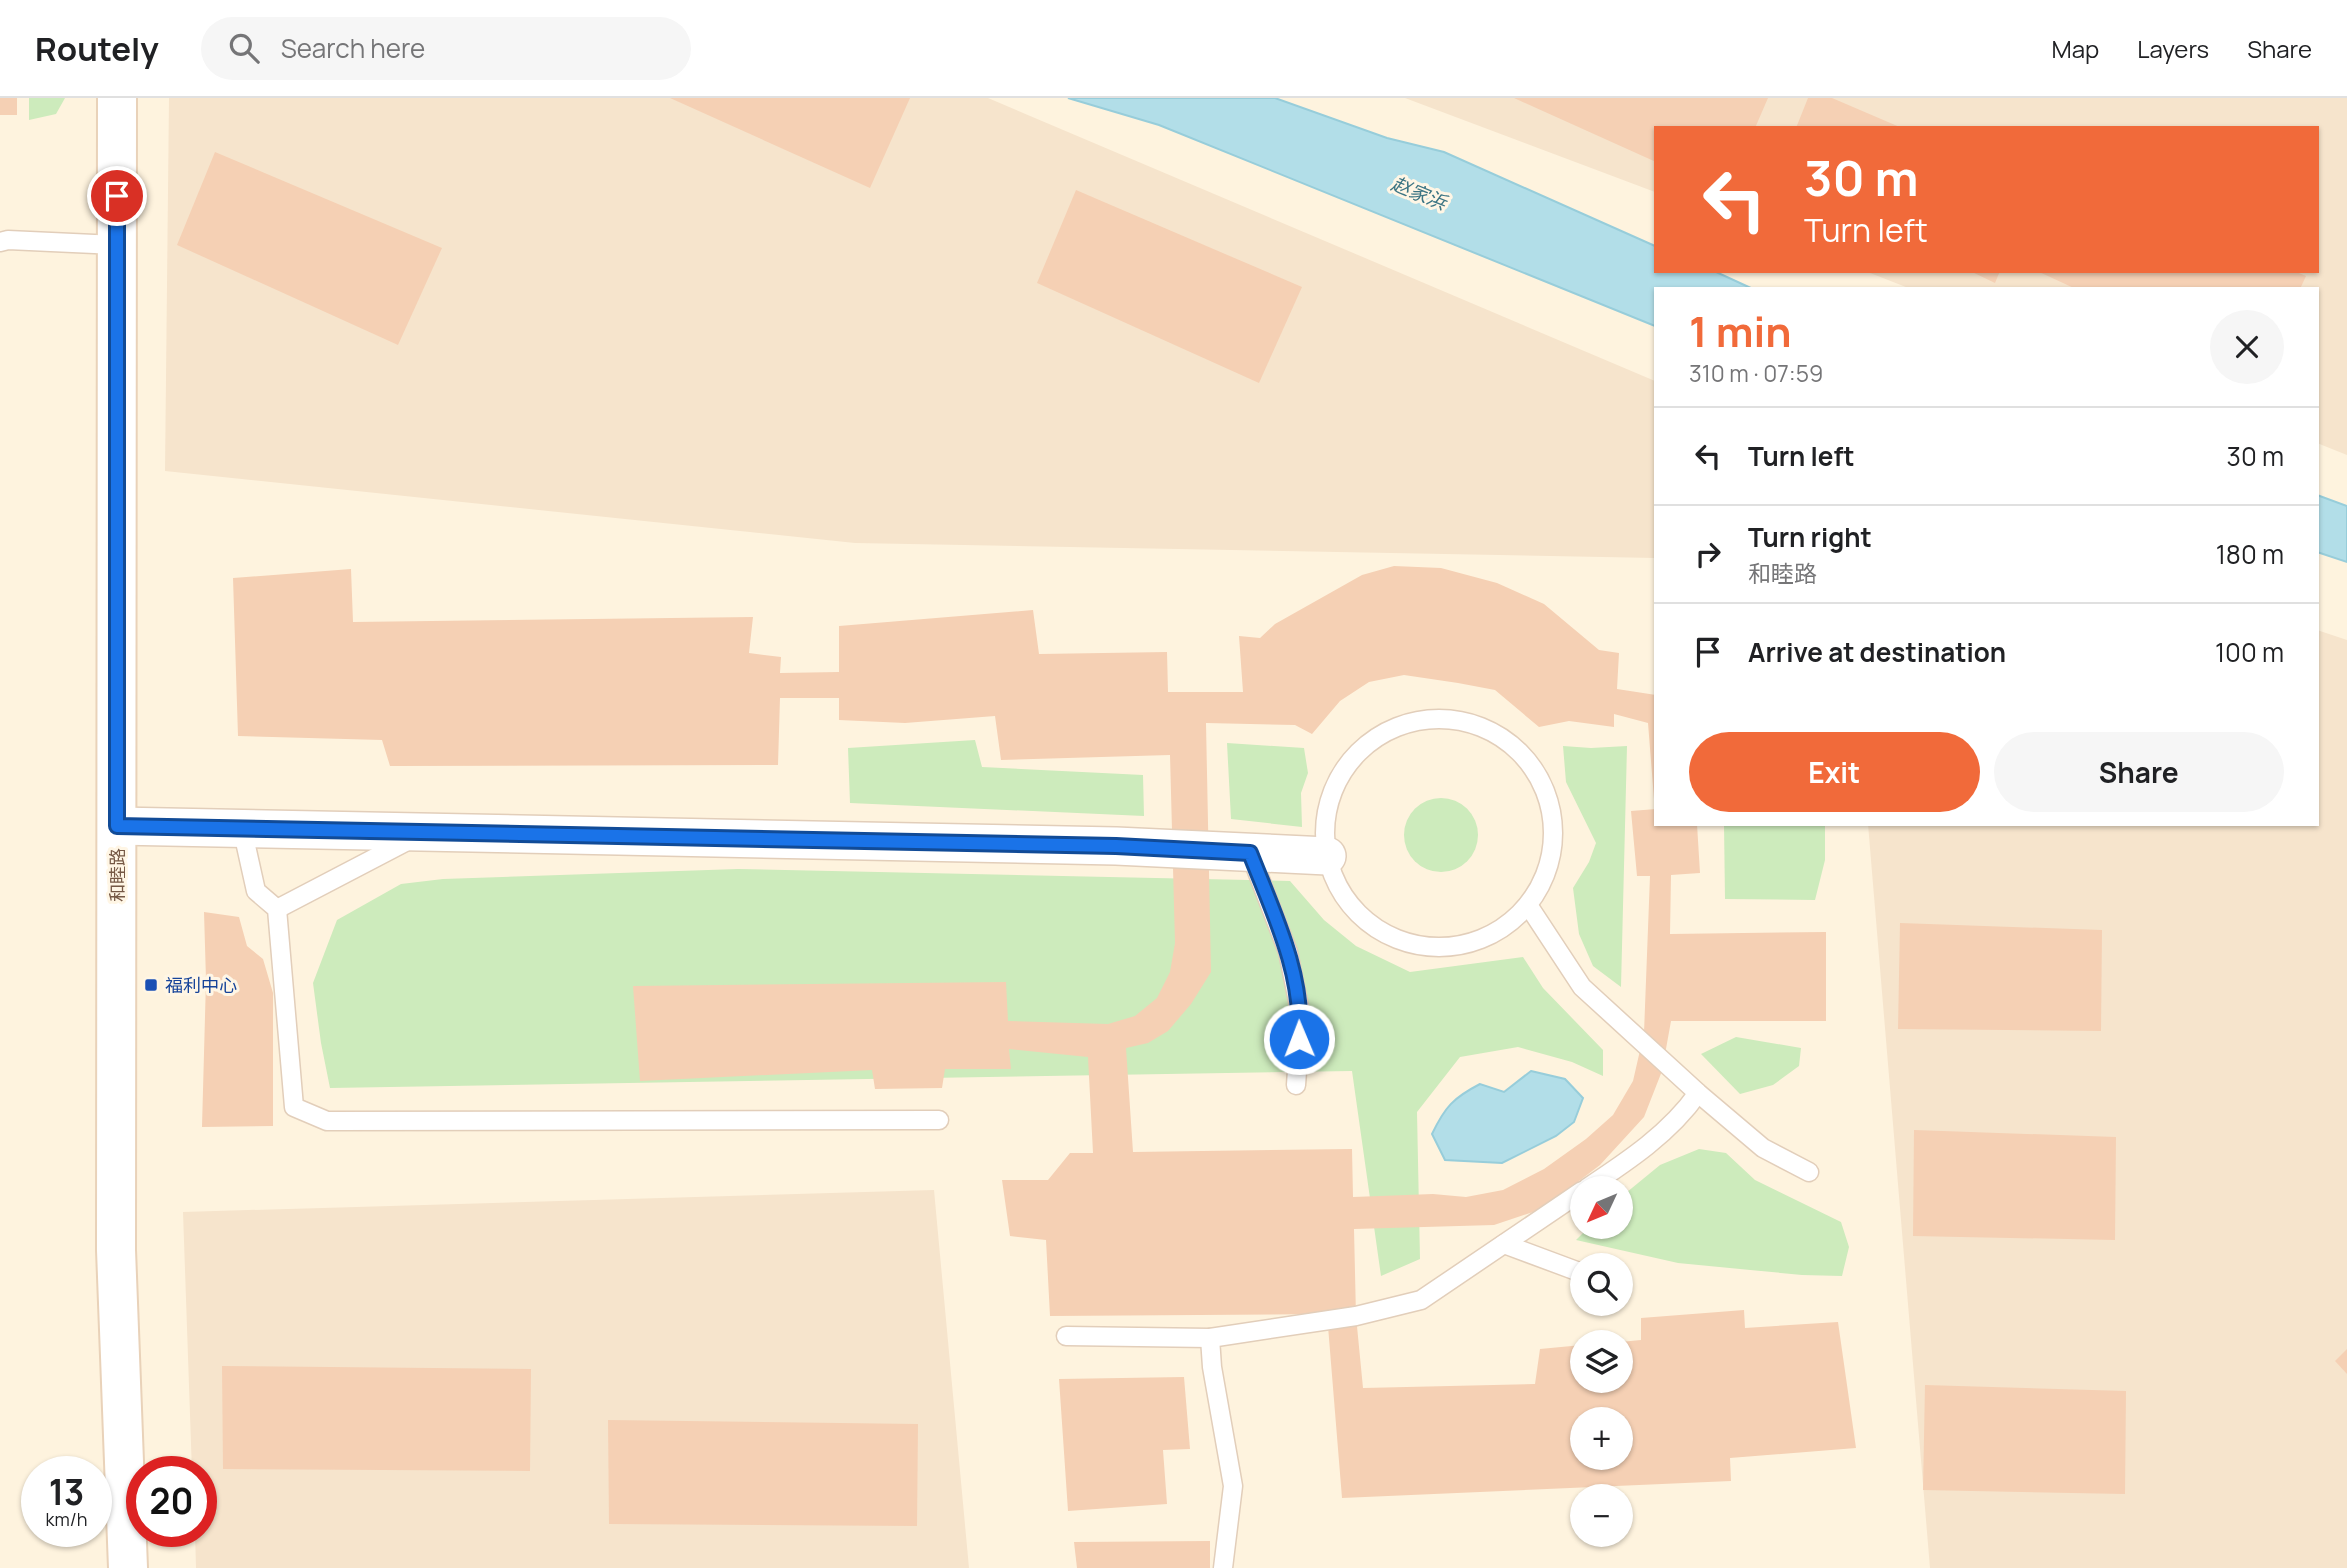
<!DOCTYPE html>
<meta charset="utf-8">
<style>
:root{--surface:#fff;--page:#f6f6f6;--text:#202124;--muted:#757577;--line:#e0e0e0;--accent:#f16a3a}
body{margin:0;font-family:Manrope,"Noto Sans SC",sans-serif;background:var(--page);color:var(--text);height:100vh;display:flex;flex-direction:column;font-size:26px;white-space:nowrap}
*{box-sizing:border-box;margin:0}
p{font-size:23px;color:var(--muted)}
.icon{flex:none;width:38px;height:38px;fill:none;stroke:currentColor;stroke-width:2;stroke-linecap:round;stroke-linejoin:round}
.map{position:relative;flex:1;overflow:hidden}
.side{position:absolute;left:1654px;top:189px;width:665px;height:539px;display:flex;flex-direction:column;background:var(--surface);border-radius:0px;box-shadow:0 2px 5px #0004}
.side>*{flex:none}
.guide{position:absolute;left:1654px;top:28px;width:665px;height:147px;border-radius:0px;box-shadow:0 2px 5px #0004;background:#f16a3a;color:#fff;overflow:hidden}
.needle{width:46px;rotate:226deg}
.buttons{position:absolute;left:1570px;top:1078px;display:grid;gap:14px}
.buttons a{display:grid;place-items:center;width:63px;height:63px;border-radius:50%;background:var(--surface);box-shadow:0 2px 5px #0004;font-size:35px}
.speed{position:absolute;left:21px;top:1358px;display:flex;gap:14px;font-size:35px;font-weight:700;text-align:center}
.speed>*{display:grid;place-content:center;width:91px;height:91px;border-radius:50%;background:var(--surface);box-shadow:0 2px 5px #0004;line-height:1}
.speed small{font-size:18px;font-weight:400}
.speed .limit{border:10px solid #d22;background:#fff;color:#111}
.pin{position:absolute;display:grid;place-items:center;width:60px;height:60px;color:#fff;margin:-30px;border:4px solid #fff;border-radius:50%;box-shadow:0 2px 7px #0007}
.me{position:absolute;width:77px;margin:-38px;rotate:359deg;stroke-linejoin:round;filter:drop-shadow(0 0 5px #0008)}
.turn{display:flex;align-items:center;gap:24px;height:147px;padding:0 35px;font-size:32px}
.turn .icon{width:91px;height:91px;stroke-width:2.5}
.turn b{display:block;font-size:49px;line-height:60px}
.round{display:grid;place-items:center;flex:none;width:74px;height:74px;border-radius:37px;background:var(--page)}
.head{display:flex;align-items:center;justify-content:space-between;height:119px;padding:0 35px}
h1{font-size:42px;font-weight:700;line-height:52px;color:var(--accent)}
.button{display:flex;gap:14px;margin-top:auto;padding:14px 35px}
.button a{flex:1;height:80px;border-radius:42px;background:var(--accent);color:#fff;font-size:28px;font-weight:700;line-height:80px;text-align:center}
.button a+a{background:var(--page);color:var(--text)}
ul{padding:0;list-style:none}
li{display:flex;align-items:center;gap:21px;height:98px;padding:0 35px;border-top:2px solid var(--line)}
li div{flex:1}
li b{display:block;font-size:26px}
li em{font-style:normal}
header{display:flex;align-items:center;gap:42px;box-sizing:border-box;height:98px;padding:0 35px;background:var(--surface);border-bottom:2px solid var(--line)}
header strong{font-size:33px}
nav{display:flex;gap:38px;margin-inline-start:auto;font-size:24px}
.search{width:490px;height:63px;background:var(--page);display:flex;align-items:center;gap:18px;box-sizing:border-box;padding:0 24px;border-radius:38px;color:var(--muted);font-size:26px}
.map>svg:first-child{display:block}
.residential{fill:#f6e4cc}
.green{fill:#cdebbc}
.water{fill:#b2dee8;stroke:#97cdda;stroke-width:2}
.building{fill:#f5d0b4;fill-rule:evenodd}
.lines{fill:none;stroke-linecap:round;stroke-linejoin:round}
.lane-casing{stroke:#e2ceba;stroke-width:21}
.street-casing{stroke:#e2ceba;stroke-width:40}
.secondary-casing{stroke:#e9d2b9;stroke-width:42}
.lane{stroke:#fff;stroke-width:18}
.street{stroke:#fff;stroke-width:37}
.secondary{stroke:#fff;stroke-width:38}
.route-casing{stroke:#114b97;stroke-width:18}
.route{stroke:#1a73e8;stroke-width:12}
.transit-dot{fill:#1a4fb4;stroke:#fff6e5;stroke-width:2.5}
.labels{text-anchor:middle;dominant-baseline:central;stroke-width:6;stroke-linejoin:round;paint-order:stroke}
.street-label{font-size:18px;fill:#755845;stroke:#fff6e5}
.transit-label{font-size:18px;fill:#164399;stroke:#fff6e5;text-anchor:start}
.water-label{font-size:19px;font-style:italic;fill:#3b7483;stroke:#fff6e5}
</style>
<header>
<strong>Routely</strong>
<div class="search"><svg class="icon" aria-label="search" viewBox="0 0 24 24"><circle cx="10" cy="10" r="6"/><path d="M15 15l6 6"/></svg>Search here</div>
<nav><a>Map</a><a>Layers</a><a>Share</a></nav>
</header>
<div class="map">
<svg width="2347" height="1470" viewBox="0 0 2347 1470">
<rect width="100%" height="100%" fill="#fef3de"/>
<g class="residential">
<path d="M169,0H988L1655,283V460L855,445L165,373Z"/>
<path d="M1405,0H2347V357L2317,345V191H1911L1865,173H2317V30H1656L1655,94Z"/>
<path d="M2317,532L2347,542V1470H1930L1868,726H2317Z"/>
<path d="M934,1092L969,1470H196L195,1433H201V1374H192L183,1114Z"/>
</g>
<g class="green">
<path d="M29,0H65L56,16L29,22Z"/>
<path d="M975,642L982,669L1143,677L1144,718L850,705L848,650Z"/>
<path d="M1227,645L1304,650L1308,675L1301,695L1302,729L1231,721Z"/>
<path d="M1563,648L1591,650L1627,648L1621,889L1593,868L1579,836L1573,790L1589,764L1596,745L1566,684Z"/>
<circle cx="1441" cy="737" r="37"/>
<path d="M1724,726H1825V762L1815,802L1725,801Z"/>
<path d="M738,771L1290,783L1324,822L1356,848L1410,874L1523,859L1543,890L1603,952V978L1572,964L1518,949L1460,959L1417,1014L1420,1161L1381,1178L1352,973L330,990L321,945L313,885L337,822L401,786L443,781Z"/>
<path d="M1736,939L1801,950L1799,968L1773,987L1740,996L1701,956Z"/>
<path d="M1699,1051L1726,1055L1755,1082L1841,1124L1849,1149L1842,1178L1802,1177L1678,1165L1576,1142L1589,1129H1620L1621,1099L1660,1067Z"/>
</g>
<g class="water">
<path d="M1068,0H1275L1387,40L1444,54L1655,148L1656,173H1714L1753,191H1656L1655,228L1159,27Z"/>
<path d="M2317,397L2347,408V464L2317,454Z"/>
<path d="M1531,973L1565,981L1583,1000L1574,1024L1556,1038L1502,1065L1445,1062L1432,1036C1445,1009 1453,1000 1480,986L1504,994Z"/>
</g>
<g class="building">
<rect x="0" y="0" width="17" height="17"/>
<path d="M670,0H910L870,90Z"/>
<path d="M1514,0H1768L1755,30H1656V64Z"/>
<path d="M1808,0H1832L1902,30H1796Z"/>
<path d="M215,54L442,150L398,247L177,147Z"/>
<path d="M1076,92L1302,189L1259,285L1037,185Z"/>
<path d="M1970,173H2000L1995,185Z"/>
<path d="M2037,173H2294L2306,178L2300,191H2076Z"/>
<path d="M1394,468L1441,470L1497,485L1544,506L1599,552L1619,555L1617,591L1656,597V701H1654L1648,625L1614,616V629L1569,623L1539,629L1495,592L1458,585L1404,577L1369,584L1340,603L1312,636L1295,627L1206,625L1211,874L1191,906L1168,933L1148,945L1126,950L1133,1054L1352,1051L1353,1099L1433,1096L1466,1099L1503,1092L1544,1071L1586,1041L1613,1017L1633,983L1644,935L1650,778H1637L1631,713L1656,711V726H1697L1700,775L1671,777L1670,836L1826,834V923H1671L1662,973L1644,1019L1600,1067L1558,1099L1533,1114L1494,1127L1354,1131L1356,1218L1363,1290L1535,1286L1540,1251L1582,1247V1283H1620V1244L1641,1242V1220L1744,1212L1745,1230L1838,1224L1856,1350L1730,1360L1731,1383L1342,1400L1327,1216L1050,1218L1046,1142L1010,1138L1002,1082H1048L1070,1055H1093L1088,959L1009,951L1011,971H945L942,990L875,991L872,972L640,983L633,888L1006,884L1008,923L1108,926L1135,918L1157,900L1170,874L1175,845L1170,657L1001,662L995,618L905,625L839,622V600H780L778,667L390,668L382,642L238,638L233,480L351,471L353,524L753,519L749,555L781,559L780,575L839,574V528L1033,512L1039,556L1167,554L1168,594H1243L1239,538L1260,540L1275,526L1362,477ZM1582,1321H1620V1360H1582Z"/>
<path d="M204,814L239,819L247,848L263,861L273,895V1028L202,1029L206,882Z"/>
<path d="M1900,825L2102,832L2101,933L1898,931Z"/>
<path d="M1914,1032L2116,1039L2115,1142L1913,1138Z"/>
<path d="M2347,1251V1276L2335,1263Z"/>
<path d="M222,1268L531,1271L530,1373L223,1371Z"/>
<path d="M1184,1279L1190,1351L1163,1352L1167,1406L1068,1413L1059,1281Z"/>
<path d="M1925,1287L2126,1293L2125,1396L1923,1392Z"/>
<path d="M608,1322L918,1326L917,1428L609,1426Z"/>
<path d="M1210,1443V1470H1077L1074,1444Z"/>
</g>
<g class="lines">
<defs>
<g id="lane">
<path d="M0,144L8,142L116,147"/>
<circle cx="1439" cy="735" r="114"/>
<path d="M242,730L256,793L277,811L294,1009L327,1023L939,1022"/>
<path d="M1250,755L1288,854L1301,918L1296,987"/>
<path d="M1528,807L1582,889L1698,995L1763,1050L1809,1074"/>
<path d="M277,811L413,740"/>
<path d="M1587,1090C1628,1063 1670,1035 1698,995"/>
<path d="M1504,1146L1582,1175"/>
<path d="M1066,1238L1210,1240"/>
<path d="M1223,1470L1233,1388L1212,1269L1210,1240L1356,1218L1421,1202L1582,1093"/>
</g>
<path id="street" d="M117,728L1116,748L1327,758"/>
<path id="secondary" d="M117,0L116,1152L128,1470"/>
</defs>
<use href="#lane" class="lane-casing"/>
<use href="#street" class="street-casing"/>
<use href="#secondary" class="secondary-casing"/>
<use href="#lane" class="lane"/>
<use href="#street" class="street"/>
<use href="#secondary" class="secondary"/>
</g>
<g class="lines">
<defs>
<path id="route" d="M117,98V728L1116,748L1250,755C1273,814 1304,876 1299,941"/>
</defs>
<use href="#route" class="route-casing"/>
<use href="#route" class="route"/>
</g>
<rect class="transit-dot" x="144" y="880" width="14" height="14" rx="3.5"/>
<g class="labels">
<g class="street-label">
<text transform="translate(117 777) rotate(-90)">和睦路</text>
</g>
<g class="transit-label">
<text x="165" y="887">福利中心</text>
</g>
<g class="water-label">
<text transform="translate(1419 95) rotate(22)">赵家浜</text>
</g>
</g>
</svg>
<div class="buttons">
<a><svg class="needle" viewBox="-14 -14 28 28"><path d="M0-13l5 13h-10z" fill="#e53935"/><path d="M0 13l5-13h-10z" fill="#757577"/></svg></a>
<a><svg class="icon" aria-label="search" viewBox="0 0 24 24"><circle cx="10" cy="10" r="6"/><path d="M15 15l6 6"/></svg></a>
<a><svg class="icon" aria-label="layers" viewBox="0 0 24 24"><path d="M12 4l9 5-9 5-9-5zM3 14l9 5 9-5"/></svg></a>
<a>+</a>
<a>−</a>
</div>
<div class="speed"><div>13<small>km/h</small></div><div class="limit">20</div></div>
<div class="pin" style="left:117px;top:98px;background:#d93025"><svg class="icon" aria-label="arrive" viewBox="0 0 24 24"><path d="M6 21V4h12l-3 4 3 4H6"/></svg></div>
<svg class="me" style="left:1299px;top:941px" viewBox="-20 -20 40 40"><circle r="17" fill="#1a73e8" stroke="#fff" stroke-width="3"/><path d="M0-11L8 9 0 5-8 9z" fill="#fff"/></svg>
<div class="guide">
<div class="turn"><svg class="icon" aria-label="left" viewBox="0 0 24 24"><path d="M17 20v-9H6M10 6l-5 5 5 5"/></svg><div><b>30 m</b>Turn left</div></div>
</div>
<section class="side">
<div class="head"><div><h1>1 min</h1><p>310 m · 07:59</p></div><a class="round"><svg class="icon" aria-label="close" viewBox="0 0 24 24"><path d="M6 6l12 12M18 6L6 18"/></svg></a></div>
<ul>
<li><svg class="icon" aria-label="left" viewBox="0 0 24 24"><path d="M17 20v-9H6M10 6l-5 5 5 5"/></svg><div><b>Turn left</b></div><em>30 m</em></li>
<li><svg class="icon" aria-label="right" viewBox="0 0 24 24"><path d="M7 20v-9h11M14 6l5 5-5 5"/></svg><div><b>Turn right</b><p>和睦路</p></div><em>180 m</em></li>
<li><svg class="icon" aria-label="arrive" viewBox="0 0 24 24"><path d="M6 21V4h12l-3 4 3 4H6"/></svg><div><b>Arrive at destination</b></div><em>100 m</em></li>
</ul>
<div class="button"><a>Exit</a><a>Share</a></div>
</section>
</div>
